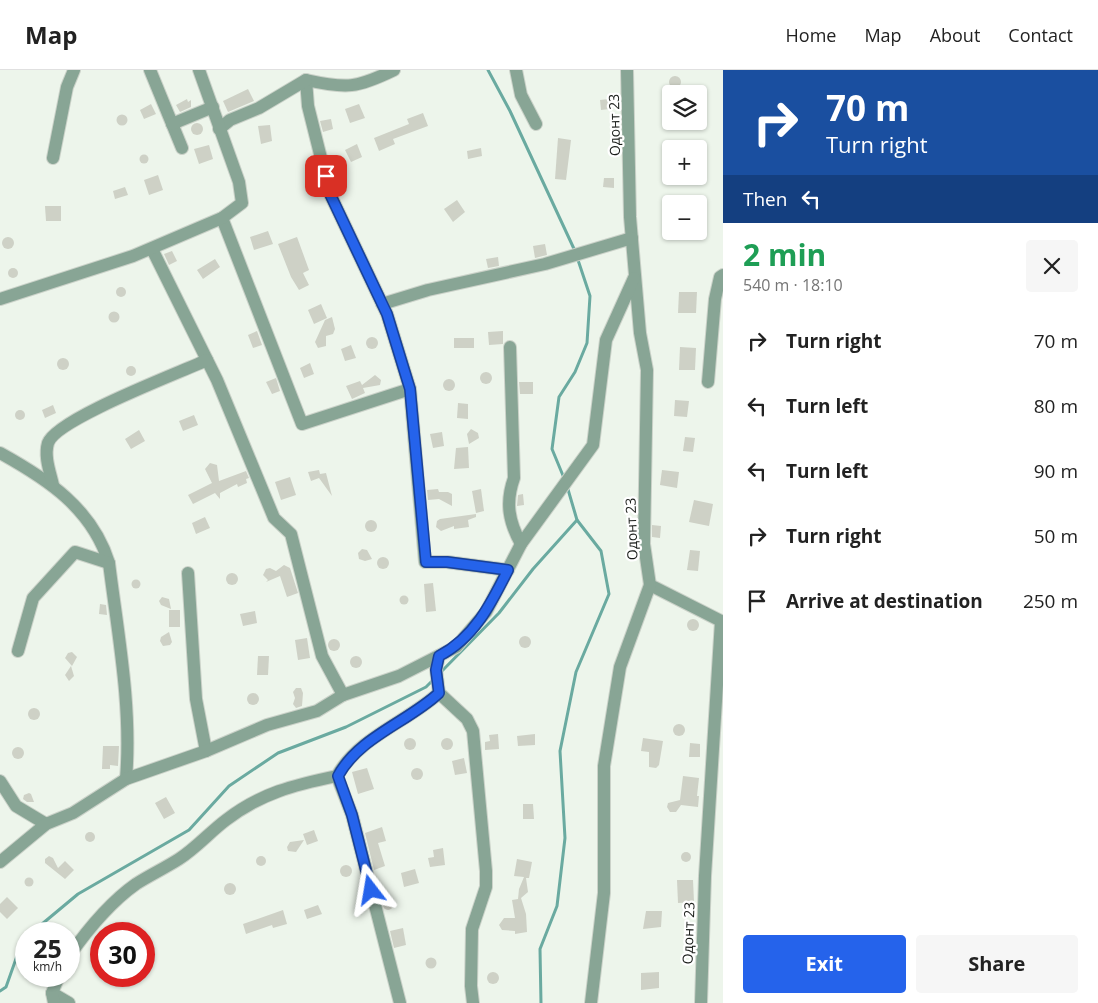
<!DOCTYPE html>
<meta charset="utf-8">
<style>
:root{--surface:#fff;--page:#f6f6f6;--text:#222;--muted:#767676;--line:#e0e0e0;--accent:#2563eb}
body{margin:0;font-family:"Open Sans",sans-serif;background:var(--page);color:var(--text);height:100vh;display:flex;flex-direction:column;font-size:19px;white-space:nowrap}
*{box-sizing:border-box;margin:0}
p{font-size:16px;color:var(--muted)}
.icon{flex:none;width:28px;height:28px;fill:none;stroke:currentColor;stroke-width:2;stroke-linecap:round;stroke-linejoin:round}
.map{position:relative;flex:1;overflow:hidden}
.details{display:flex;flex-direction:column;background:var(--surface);width:375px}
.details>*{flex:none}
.banner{background:#1a4fa0;color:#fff;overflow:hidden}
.fabs{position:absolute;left:662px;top:15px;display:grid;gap:10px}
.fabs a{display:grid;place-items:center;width:45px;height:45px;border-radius:5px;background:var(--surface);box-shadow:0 1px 4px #0004;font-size:25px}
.speed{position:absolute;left:15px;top:852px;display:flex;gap:10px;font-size:25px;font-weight:700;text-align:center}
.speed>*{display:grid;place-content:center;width:65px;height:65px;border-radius:50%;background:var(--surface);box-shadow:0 1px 4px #0004;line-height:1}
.speed small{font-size:12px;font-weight:400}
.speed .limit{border:8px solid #d22;background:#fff;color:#111}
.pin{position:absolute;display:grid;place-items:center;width:42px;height:42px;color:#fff;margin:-21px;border-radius:10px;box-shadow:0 2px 8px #0006}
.me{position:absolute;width:55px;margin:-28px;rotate:346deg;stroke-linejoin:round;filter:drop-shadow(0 0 4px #0008)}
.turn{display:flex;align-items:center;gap:18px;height:105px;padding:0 20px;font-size:22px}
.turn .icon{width:65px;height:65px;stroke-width:2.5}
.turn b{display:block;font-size:35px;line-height:42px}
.then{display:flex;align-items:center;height:48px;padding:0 20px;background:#0003;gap:10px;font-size:19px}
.round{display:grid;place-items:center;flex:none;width:52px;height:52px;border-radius:5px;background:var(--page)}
.headline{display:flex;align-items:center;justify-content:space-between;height:85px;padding:0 20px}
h1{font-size:30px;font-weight:700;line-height:38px;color:#1e9e55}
.primary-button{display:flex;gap:10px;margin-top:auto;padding:10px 20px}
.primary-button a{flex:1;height:58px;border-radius:5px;background:var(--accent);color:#fff;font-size:20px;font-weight:700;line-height:58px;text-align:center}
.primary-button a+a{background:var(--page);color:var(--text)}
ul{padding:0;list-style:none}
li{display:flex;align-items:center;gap:15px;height:65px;padding:0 20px}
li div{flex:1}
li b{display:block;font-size:19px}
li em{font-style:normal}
header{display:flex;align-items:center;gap:30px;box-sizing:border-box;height:70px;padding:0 25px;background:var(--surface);border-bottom:1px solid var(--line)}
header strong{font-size:24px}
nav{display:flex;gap:28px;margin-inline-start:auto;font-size:18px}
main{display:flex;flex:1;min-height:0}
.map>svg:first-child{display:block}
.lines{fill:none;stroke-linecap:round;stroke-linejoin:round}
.stream{stroke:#6aaaa0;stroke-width:3}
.building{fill:#ced1c6}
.street-casing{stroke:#cbd2c9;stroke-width:14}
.street{stroke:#88a595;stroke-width:12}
.route-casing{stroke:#184099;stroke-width:12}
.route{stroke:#2563eb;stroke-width:9}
.labels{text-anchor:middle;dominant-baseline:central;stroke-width:4.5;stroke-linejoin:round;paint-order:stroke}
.street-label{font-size:14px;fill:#171a17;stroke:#fff}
</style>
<header>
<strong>Map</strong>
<nav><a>Home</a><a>Map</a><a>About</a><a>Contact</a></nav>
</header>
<main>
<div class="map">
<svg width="723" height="933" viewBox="0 0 723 933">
<rect width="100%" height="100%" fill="#edf5eb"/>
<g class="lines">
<g class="stream">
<path d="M488,0L510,41L575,181"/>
<path d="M564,408L552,379L559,327L575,302L587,273L590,226L577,187"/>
<path d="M441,602L499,543L533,499L577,450"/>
<path d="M30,864L78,824L189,760L229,716L278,683L346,657L426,617L433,610"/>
<path d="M0,921L6,917L23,869L26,866"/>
<path d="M541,933L540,879L557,836L565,768L560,681L576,602L609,524L601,481L577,450L567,416"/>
</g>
</g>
<g class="building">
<circle cx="675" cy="12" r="6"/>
<path d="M248,19L254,31L228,42L223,31Z"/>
<path d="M187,29L188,32L191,30V37L180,42L176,35Z"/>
<path d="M609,29L610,39L601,40L600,30Z"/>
<path d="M151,34L156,44L144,49L140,40Z"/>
<path d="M359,34L365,48L350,53L345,39Z"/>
<path d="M423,43L428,56L393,69L395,74L379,81L374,68L409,54L407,49Z"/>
<circle cx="122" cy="50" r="5.5"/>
<path d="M331,49L333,59L323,62L320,51Z"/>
<circle cx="197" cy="59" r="6"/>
<path d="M270,55L272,71L261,74L258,56Z"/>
<path d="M558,68L571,70L566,110L555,109Z"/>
<path d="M357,74L362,87L351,92L345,80Z"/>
<path d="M209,75L213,89L199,94L194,79Z"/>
<path d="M481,78L482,86L468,89L467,81Z"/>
<circle cx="144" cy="89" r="4.5"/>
<path d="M333,88H334L343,89L334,97L330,91Z"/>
<path d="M158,105L163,120L149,125L144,110Z"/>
<path d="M604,108H614V118L603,117Z"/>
<path d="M125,117L128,125L115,129L113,121Z"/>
<path d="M457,130L465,142L453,152L444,139Z"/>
<path d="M45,136H61V151H46Z"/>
<path d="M268,161L273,174L254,180L250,167Z"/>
<circle cx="8" cy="173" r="6"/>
<path d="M297,167L309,200L303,203L309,215L299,220L291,207L278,174Z"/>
<path d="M545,174L547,185L535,188L533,176Z"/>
<path d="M172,181L177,191L169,195L164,184Z"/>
<path d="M498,187L499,196L488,198L486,189Z"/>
<path d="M215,189L220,197L203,209L197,200Z"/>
<circle cx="13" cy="203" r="5"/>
<circle cx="121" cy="222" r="5"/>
<path d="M679,222H697L696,243H678Z"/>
<path d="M321,234L327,248L314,254L308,240Z"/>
<circle cx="114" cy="247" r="5.5"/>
<path d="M332,247L335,259L333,264L326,266V276L318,278L315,272L325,250Z"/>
<path d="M257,261L262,275L253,278L248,265Z"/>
<path d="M503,261V274L489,275L488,262Z"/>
<circle cx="372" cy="273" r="6"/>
<rect x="454" y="268" width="20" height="10"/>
<path d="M351,275L356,288L345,291L341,279Z"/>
<path d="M680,277L696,278L695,300H679Z"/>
<circle cx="63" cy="294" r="6"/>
<path d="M310,293L314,304L304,308L300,298Z"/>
<circle cx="131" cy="301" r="5"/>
<circle cx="486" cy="308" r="6"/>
<path d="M375,305L381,310L380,315L363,318L365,323L352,329L346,316L360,311L362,315Z"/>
<path d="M276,308L280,321L272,324L266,312Z"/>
<circle cx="449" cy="315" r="6"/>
<path d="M519,312H533V324H520Z"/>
<path d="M675,330L689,331L687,347L674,346Z"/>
<path d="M458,333L468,334V349L457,348Z"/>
<path d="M53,335L56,343L45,348L42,340Z"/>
<circle cx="20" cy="345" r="5"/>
<path d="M194,345L198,355L183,361L179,351Z"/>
<path d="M471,359L478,363L479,368L469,374L467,364Z"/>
<path d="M139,360L145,371L131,379L125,369Z"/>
<path d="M442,362L444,376L433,378L430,364Z"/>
<path d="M685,367L695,368L693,382L683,381Z"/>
<path d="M468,377L469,398L454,399L456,378Z"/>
<path d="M210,393L217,395L219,411L246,401L249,408L246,409L247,413L238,417L237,414L220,423V429L215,423L193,434L188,425L212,413L205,399Z"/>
<path d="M319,400L320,404L326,403L332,426L319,408L311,411L308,402Z"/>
<path d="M662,400L679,402L677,418L660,415Z"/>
<path d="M290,407L296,425L281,430L275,412Z"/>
<path d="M438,419L439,422H448L452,424V436L439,429L428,430L427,420Z"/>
<path d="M481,419L484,441L476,443L472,421Z"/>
<path d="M523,424L524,435L517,436L518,425Z"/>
<path d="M694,430L713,434L709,456L689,452Z"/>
<path d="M476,444V447L468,450L469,457L454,459V456L441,461L436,457L437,451L440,449Z"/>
<path d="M205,447L210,458L196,464L192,453Z"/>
<circle cx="371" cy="456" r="6"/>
<path d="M652,455L661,456L660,468L652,467Z"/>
<path d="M362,479L367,480L372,489L365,491L359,489L358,483Z"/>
<path d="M690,480L700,481L698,501L687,500Z"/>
<circle cx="383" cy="493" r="6"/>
<path d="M284,495L290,498L298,523L287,527L280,506L266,512L268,510L263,505L266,499L270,498L276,501Z"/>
<circle cx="232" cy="509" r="6"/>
<circle cx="136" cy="514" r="4.5"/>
<path d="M433,513L436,541L426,542L424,514Z"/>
<circle cx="404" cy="530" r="4.5"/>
<path d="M162,527L169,529L171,539L161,535L159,531Z"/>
<path d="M100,534L106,535L107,545L99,544Z"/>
<rect x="169" y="540" width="11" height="17"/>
<path d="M255,541L257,553L243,556L240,544Z"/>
<circle cx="693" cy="555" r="6"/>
<path d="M169,562L172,572L170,575L163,576L160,571L161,567Z"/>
<circle cx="525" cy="572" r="6"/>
<path d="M307,568L310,588L298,590L295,570Z"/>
<circle cx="334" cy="575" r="6"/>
<path d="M72,582L77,587L72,596L65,588L68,583Z"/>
<circle cx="356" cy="592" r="6"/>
<path d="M258,586H269L268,605H257Z"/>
<path d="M71,596L74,606L69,611L65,605Z"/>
<path d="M296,618H301L303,623L302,636L296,638L293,634L295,628L293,622Z"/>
<circle cx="253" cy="629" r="6"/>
<circle cx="34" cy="644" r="6"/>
<circle cx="679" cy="660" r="6"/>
<path d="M498,664L499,679L485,680V672L490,671L489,665Z"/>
<path d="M535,664V675L518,676L517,666Z"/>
<circle cx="447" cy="674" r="6"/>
<circle cx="410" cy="674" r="6"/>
<path d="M643,668L663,671L659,695L656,698L649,697V682L641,681Z"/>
<path d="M690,673L700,674V687H689Z"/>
<path d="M103,676H119L118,696L110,695V699H102Z"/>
<circle cx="18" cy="683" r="6"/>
<path d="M464,688L467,703L455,705L452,691Z"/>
<circle cx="417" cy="704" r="6"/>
<path d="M367,698L374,719L358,724L352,702Z"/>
<path d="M683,706L699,708L697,726H699L698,737L681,735L676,742H670L667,737L668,733L680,730Z"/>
<path d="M29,723L31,724L34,732H27L23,729L24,725Z"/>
<path d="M166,727L175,743L164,749L155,733Z"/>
<path d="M523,734H533L534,749H523Z"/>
<path d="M382,757L386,771L378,773L385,796L374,800L365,763Z"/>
<path d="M314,760L318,771L307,775L303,764Z"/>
<circle cx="90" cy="767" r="5"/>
<path d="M304,770L296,782L288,781L287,777L290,772Z"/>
<path d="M443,778L445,795L430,797L428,788L434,787L433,780Z"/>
<circle cx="686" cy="787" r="5"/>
<path d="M49,786L53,788L58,798L65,791L74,800L65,809L45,793V789Z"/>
<circle cx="261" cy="791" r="5"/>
<path d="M517,789L532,792L529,808H526L528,822L521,828L526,844L527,862L515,864V861L502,860L499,855L504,848H515L512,830L518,829L519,819L524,807L514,806Z"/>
<circle cx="346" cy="801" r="6"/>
<path d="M415,799L419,813L404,817L401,803Z"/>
<circle cx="29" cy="812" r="4.5"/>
<path d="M677,810H693L694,832L678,833Z"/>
<circle cx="230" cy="819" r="6"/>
<path d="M7,827L18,838L7,849L0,842V834Z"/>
<circle cx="388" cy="835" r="5"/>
<path d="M318,835L322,844L307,849L304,840Z"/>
<path d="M283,840L287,854L273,858L272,855L246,864L243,854Z"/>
<path d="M646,841H662L661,857L643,859Z"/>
<path d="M403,858L406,875L394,878L390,861Z"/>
<circle cx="431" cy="893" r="5.5"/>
<circle cx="493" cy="908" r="6"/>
<path d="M659,902V918L641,920V903Z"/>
</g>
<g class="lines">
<defs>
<g id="street">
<path d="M150,0L182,78"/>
<path d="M394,0C357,18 347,19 306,10L308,36L330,124L387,244L410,319L425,492H447L508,500"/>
<path d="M516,0L521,25L536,54"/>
<path d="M627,0L630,147L640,263L647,300L644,474L650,515L721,551L705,806L701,933"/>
<path d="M172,54L213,37"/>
<path d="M219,59L230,50L259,38L306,10"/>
<path d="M53,88L67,17L74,0"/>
<path d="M222,148L302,354L410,319"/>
<path d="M152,179L217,310L274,448L291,464L322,586L343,625"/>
<path d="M0,229L133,186L222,148L242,133L239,112L199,0"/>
<path d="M382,234L428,220L545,194L632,168"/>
<path d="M510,277L514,408C505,433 509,452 521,474"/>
<path d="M708,312L715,229L720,207L723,205"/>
<path d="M0,383C47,409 92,438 109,493C118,565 132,637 126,709"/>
<path d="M53,415C50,402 44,387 48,373C56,349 179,303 207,290"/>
<path d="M188,503L196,629L206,681"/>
<path d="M18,581L33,528L75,482L109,493"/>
<path d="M439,586L436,599L439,623L467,649L473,661L486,801V817L472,859L471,916L473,933"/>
<path d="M0,711L16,736L46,754"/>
<path d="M0,792L46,754L73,743L126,709L206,681L267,655L317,641L343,625L399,606L456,577L486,542L521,474L593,375L606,270L634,208"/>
<path d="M69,886C88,859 109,833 136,814C150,805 165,798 179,789C196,778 210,762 226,750C261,723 294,715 337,706"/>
<path d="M52,923L69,933"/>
<path d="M54,933L52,923L59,906"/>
<path d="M400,933L352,745L337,706C359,667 407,652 439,623"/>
<path d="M591,933L604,823V696L620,597L650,515"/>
</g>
</defs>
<use href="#street" class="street-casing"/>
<use href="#street" class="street"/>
</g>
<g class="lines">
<defs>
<path id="route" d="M326,106L330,124L387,244L410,319L426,492H447L508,500C491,534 474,568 439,586L436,600L439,623C408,652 359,667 338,706L352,745L371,820"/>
</defs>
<use href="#route" class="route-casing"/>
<use href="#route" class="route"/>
</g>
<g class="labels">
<g class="street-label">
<text transform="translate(614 55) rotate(-91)">Одонт 23</text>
<text transform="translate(631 459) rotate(-92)">Одонт 23</text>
<text transform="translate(688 863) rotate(-88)">Одонт 23</text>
</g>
</g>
</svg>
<div class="fabs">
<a><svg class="icon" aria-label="layers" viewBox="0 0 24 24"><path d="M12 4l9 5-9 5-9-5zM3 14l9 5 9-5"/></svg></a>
<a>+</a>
<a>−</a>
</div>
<div class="speed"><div>25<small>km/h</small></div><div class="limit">30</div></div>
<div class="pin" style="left:326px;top:106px;background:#d93025"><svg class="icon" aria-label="arrive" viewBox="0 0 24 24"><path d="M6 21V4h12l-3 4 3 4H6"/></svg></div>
<svg class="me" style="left:371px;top:820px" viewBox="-20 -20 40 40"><path d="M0-17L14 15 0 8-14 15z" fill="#2563eb" stroke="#fff" stroke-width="4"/></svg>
</div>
<section class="details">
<div class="banner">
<div class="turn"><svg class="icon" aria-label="right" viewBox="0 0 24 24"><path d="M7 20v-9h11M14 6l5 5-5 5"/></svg><div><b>70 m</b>Turn right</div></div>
<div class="then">Then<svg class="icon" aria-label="left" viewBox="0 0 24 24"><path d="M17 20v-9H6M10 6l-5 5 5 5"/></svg></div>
</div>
<div class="headline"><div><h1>2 min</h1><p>540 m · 18:10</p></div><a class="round"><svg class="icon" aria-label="close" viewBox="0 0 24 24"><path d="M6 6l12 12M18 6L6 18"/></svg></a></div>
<ul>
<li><svg class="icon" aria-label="right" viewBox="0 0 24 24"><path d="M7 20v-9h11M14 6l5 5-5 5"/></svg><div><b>Turn right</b></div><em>70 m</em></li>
<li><svg class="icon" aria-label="left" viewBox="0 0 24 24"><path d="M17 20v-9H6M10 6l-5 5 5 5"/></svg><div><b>Turn left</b></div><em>80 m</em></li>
<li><svg class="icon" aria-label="left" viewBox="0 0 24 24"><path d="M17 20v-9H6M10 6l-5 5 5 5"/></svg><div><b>Turn left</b></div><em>90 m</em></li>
<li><svg class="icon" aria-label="right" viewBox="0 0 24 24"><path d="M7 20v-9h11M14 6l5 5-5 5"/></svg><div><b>Turn right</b></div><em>50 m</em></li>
<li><svg class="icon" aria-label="arrive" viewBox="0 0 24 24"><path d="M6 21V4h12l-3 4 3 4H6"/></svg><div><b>Arrive at destination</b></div><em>250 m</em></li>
</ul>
<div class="primary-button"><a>Exit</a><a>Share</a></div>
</section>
</main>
